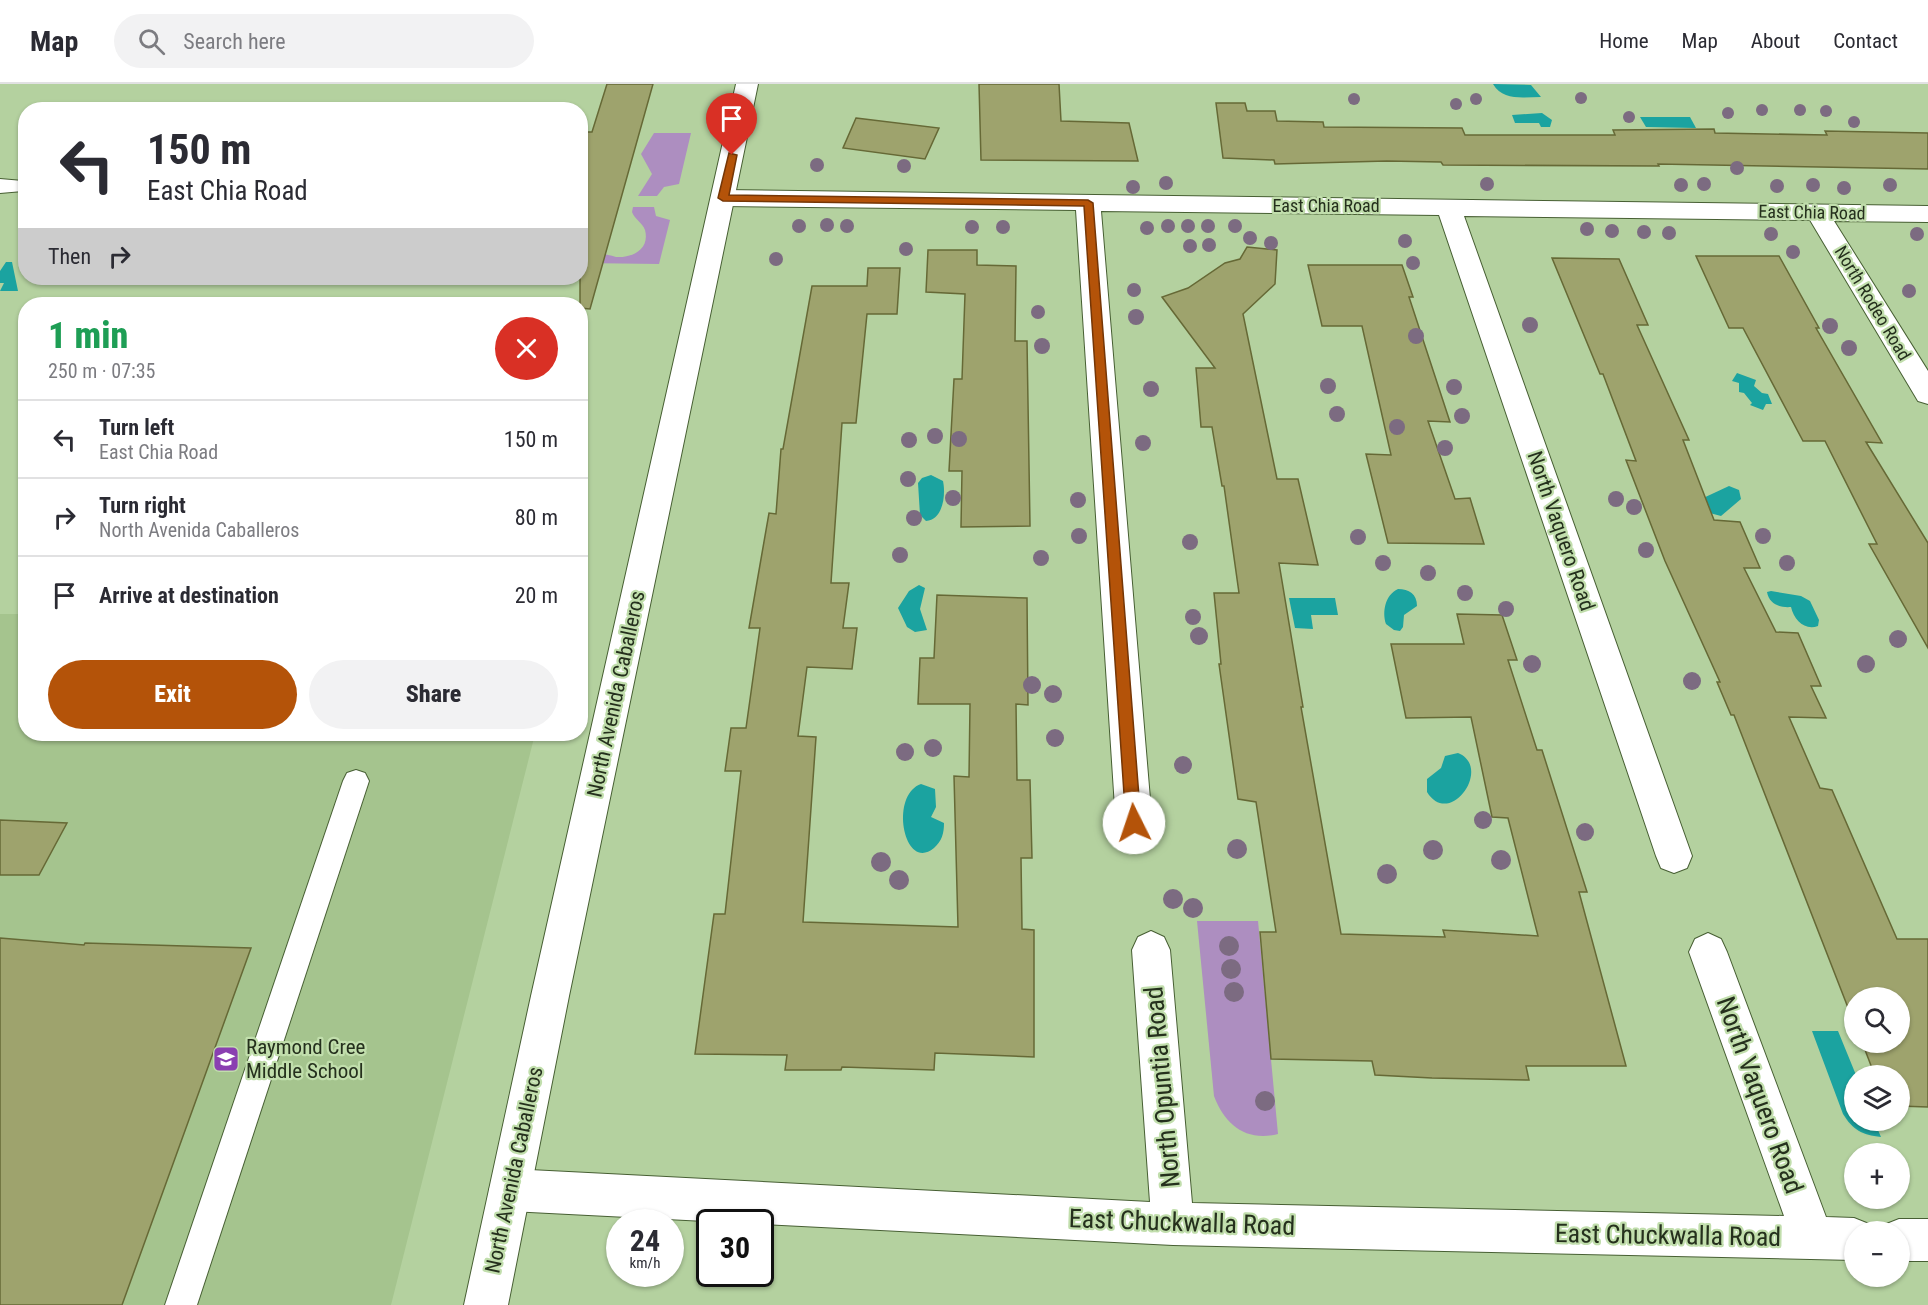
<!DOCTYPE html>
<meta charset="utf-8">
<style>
:root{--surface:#fff;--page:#f2f2f3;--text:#2b2b33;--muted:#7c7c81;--line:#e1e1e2;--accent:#b45309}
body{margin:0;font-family:"Roboto Condensed",sans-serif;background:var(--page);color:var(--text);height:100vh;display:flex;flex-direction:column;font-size:22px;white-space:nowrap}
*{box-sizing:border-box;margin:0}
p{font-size:20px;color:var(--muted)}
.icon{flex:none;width:33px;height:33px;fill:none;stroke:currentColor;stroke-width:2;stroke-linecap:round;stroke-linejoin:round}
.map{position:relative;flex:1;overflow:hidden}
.details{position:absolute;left:18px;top:213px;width:570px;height:444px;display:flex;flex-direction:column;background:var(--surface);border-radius:24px;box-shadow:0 2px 4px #0004}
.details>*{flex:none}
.top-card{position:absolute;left:18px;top:18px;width:570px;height:183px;border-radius:24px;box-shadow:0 2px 4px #0004;background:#fff;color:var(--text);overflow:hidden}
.fabs{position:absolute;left:1844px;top:903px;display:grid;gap:12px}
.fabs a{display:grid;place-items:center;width:66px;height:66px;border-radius:50%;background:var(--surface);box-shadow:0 2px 4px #0004;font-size:30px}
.speed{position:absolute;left:606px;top:1125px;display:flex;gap:12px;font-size:30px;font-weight:700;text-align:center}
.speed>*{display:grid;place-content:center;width:78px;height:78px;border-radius:50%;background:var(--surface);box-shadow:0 2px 4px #0004;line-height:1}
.speed small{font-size:15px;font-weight:400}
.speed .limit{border:3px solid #111;border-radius:9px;background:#fff;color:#111}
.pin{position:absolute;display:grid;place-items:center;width:51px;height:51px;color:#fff;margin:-62px -26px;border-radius:50% 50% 50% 0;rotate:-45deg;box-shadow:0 0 6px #0007}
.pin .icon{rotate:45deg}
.me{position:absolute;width:66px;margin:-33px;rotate:356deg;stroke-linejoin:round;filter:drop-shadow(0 0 4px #0008)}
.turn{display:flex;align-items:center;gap:21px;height:126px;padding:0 30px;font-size:27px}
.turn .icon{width:78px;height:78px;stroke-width:2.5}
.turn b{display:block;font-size:42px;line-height:51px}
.then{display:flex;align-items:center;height:57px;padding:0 30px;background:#0003;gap:12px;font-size:22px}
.round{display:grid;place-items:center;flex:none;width:63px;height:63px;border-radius:32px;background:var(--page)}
.headline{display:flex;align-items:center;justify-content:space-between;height:102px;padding:0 30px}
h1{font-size:36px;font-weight:800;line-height:45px;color:#1e9e55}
.primary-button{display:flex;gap:12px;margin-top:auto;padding:12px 30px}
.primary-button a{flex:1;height:69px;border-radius:36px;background:var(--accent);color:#fff;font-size:24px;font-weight:800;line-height:69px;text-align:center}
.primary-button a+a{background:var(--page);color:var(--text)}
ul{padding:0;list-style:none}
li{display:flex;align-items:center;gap:18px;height:78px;padding:0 30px;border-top:2px solid var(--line)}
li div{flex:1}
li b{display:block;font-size:22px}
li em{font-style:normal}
header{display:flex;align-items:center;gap:36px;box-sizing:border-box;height:84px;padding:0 30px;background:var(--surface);border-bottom:2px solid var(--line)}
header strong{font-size:28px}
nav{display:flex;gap:33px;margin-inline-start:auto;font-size:21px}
.search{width:420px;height:54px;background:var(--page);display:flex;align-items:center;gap:15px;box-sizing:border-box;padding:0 21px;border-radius:33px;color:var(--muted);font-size:22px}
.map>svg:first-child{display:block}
.built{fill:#a5c48e}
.green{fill:#ad8ec0}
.water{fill:#1ba3a0}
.building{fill:#9ea36d;stroke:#666936;stroke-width:1.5}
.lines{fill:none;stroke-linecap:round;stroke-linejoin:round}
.service-casing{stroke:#475f33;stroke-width:2}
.minor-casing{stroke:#475f33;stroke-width:2}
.tertiary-casing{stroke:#475f33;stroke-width:2}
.service{fill:#fff;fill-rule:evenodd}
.minor{fill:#fff;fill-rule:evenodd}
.tertiary{fill:#fff;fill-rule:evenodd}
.tree{fill:#7c6b81}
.route{fill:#b45309;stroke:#753606;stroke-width:1.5}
.labels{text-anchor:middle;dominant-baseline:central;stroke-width:4.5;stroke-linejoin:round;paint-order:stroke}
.far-street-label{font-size:18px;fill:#25301d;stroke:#c1deac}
.street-label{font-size:21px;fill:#25301d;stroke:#c1deac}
.poi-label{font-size:21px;fill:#25301d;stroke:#c1deac;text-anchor:start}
.near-street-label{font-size:26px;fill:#25301d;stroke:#c1deac}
</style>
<header>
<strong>Map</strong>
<div class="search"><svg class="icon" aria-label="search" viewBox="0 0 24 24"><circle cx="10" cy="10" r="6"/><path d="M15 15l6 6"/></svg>Search here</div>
<nav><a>Home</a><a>Map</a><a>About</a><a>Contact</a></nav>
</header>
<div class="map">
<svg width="1928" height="1221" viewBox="0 0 1928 1221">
<rect width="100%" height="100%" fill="#b4d19f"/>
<path class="built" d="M0,530H25L26,650H535L391,1221H0Z"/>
<g class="green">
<path d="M654,49H691L679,100L664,103L657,112H638L652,90L641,70Z"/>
<path d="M633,123H654L656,132L670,136L659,180L581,179C587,176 596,171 603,170C606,170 612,172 616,173C633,174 650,165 645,146C642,138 635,136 632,128Z"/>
<path d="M1197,837H1258L1278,1050C1246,1058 1225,1041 1214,1012Z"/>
</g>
<g class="water">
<path d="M1493,0L1531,1L1541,13C1522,13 1503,17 1493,0Z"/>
<path d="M1542,29L1552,36L1550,43H1541L1539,39H1515L1512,31Z"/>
<path d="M1640,33H1690L1696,44L1646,43Z"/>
<path d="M6,178H12L18,207H0L4,199H0V187Z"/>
<path d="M1737,289L1756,296L1754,302L1762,309L1768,310L1772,320H1766L1763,326L1750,321L1752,319L1744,309L1739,308V299L1732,297Z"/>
<path d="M931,391L943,397C946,411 943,436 926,437L920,431L918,399L922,394Z"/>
<path d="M1729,402L1739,406L1741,415L1721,432L1706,428L1699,416Z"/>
<path d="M919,501L925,504L920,525L927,546L915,548L907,543L898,524L909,507Z"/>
<path d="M1398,505C1409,505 1417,510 1417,522L1404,531L1403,543L1400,547L1394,546L1386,540C1382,528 1385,511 1398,505Z"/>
<path d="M1771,507L1801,512L1810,517L1819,536L1818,542C1805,547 1794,536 1791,523C1780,524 1769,520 1767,508Z"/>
<path d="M1289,514H1335L1338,531H1311L1313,545L1295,544Z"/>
<path d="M1458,669C1493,683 1450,745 1427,708V695L1441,684L1445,672Z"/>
<path d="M921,700L935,705L936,723L931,733L944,739C944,749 942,757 934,764C904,789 889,711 921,700Z"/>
<path d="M1812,947H1838L1856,991L1854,1036L1874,1037L1881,1053C1862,1051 1853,1046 1843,1030Z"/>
</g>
<g class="building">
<path d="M607,0H653L590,225L580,224V48H592Z"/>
<path d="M979,0H1059L1061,37L1129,39L1138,77L981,76Z"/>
<path d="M1216,19H1245L1247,27H1275L1277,37L1323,38L1324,43L1462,44L1465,51H1615L1613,46L1714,45L1715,49L1827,51L1825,47L1928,49V85L1658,80L1659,82L1443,81L1441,78L1387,77L1275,80L1274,76L1223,74Z"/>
<path d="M856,34L939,44L925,75L843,64Z"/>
<path d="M1247,163L1277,166L1275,200L1243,230L1277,395H1298L1318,481L1279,479L1303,623H1301L1341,850L1445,853L1443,846L1538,852L1508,734L1492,733L1471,633L1406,634L1391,560H1464L1457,530L1502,531L1517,576H1508L1537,666H1542L1587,808H1579L1626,982H1526L1529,996L1432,994L1375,991L1372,977L1271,975L1260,848H1276L1256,718L1238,715L1219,580H1221L1214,509H1239L1224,402H1222L1212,343H1201L1196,284H1215L1162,213L1188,204L1225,179L1240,175Z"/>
<path d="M928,166H977V181L1016,182L1015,257H1027L1030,442L961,443L962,387H949L954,295H962L965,210L926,208Z"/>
<path d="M1696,172H1779L1819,244H1816L1882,359L1866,358L1928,459V564L1869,460H1877L1825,357H1803L1743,244H1729Z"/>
<path d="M1552,174L1619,175L1648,241H1637L1689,356H1683L1714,436L1740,438L1760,484H1744L1776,548L1798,549L1821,602H1811L1826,634L1789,633L1820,704L1832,706L1897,855H1928V1023L1899,1022V992H1875L1862,958H1899V914H1854V939L1734,631H1731L1717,598H1720L1665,477L1626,376L1636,377L1603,290H1600Z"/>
<path d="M1308,181H1402L1413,213H1409L1450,338L1428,337L1455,415L1470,414L1484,460L1388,459L1366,370L1391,371L1362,242H1322Z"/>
<path d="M868,184H900L897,230H867L856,339H842L831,499H849L843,544H857L852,585L807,583L798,652L816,653L803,838L958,843L954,692L969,693L970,620H918L920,574H934L937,511L1027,514L1028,621L1016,620L1017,696H1030L1032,774H1021L1022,845L1034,846V973L935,969L934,986L842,983L841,986H785L787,971L695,970L714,830H725L741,687H725L731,644H746L760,544H749L769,429L776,430L781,365H783L812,202H867Z"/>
<path d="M0,736L67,739L39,791H0Z"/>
<path d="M0,854L84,861L85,859L251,864L122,1221H0Z"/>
</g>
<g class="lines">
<defs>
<path id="service" d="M356,686L365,689L369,697L197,1221H165L343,697L347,689Z"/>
<g id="minor">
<path d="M0,95L23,97L26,104L23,107L0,109Z"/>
<path d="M723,106L1928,122V138L1834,137L1928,287V320L1918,317L1810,136L1464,132L1692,772L1687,784L1674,789L1661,784L1656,772L1439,131L1101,127L1152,739L1146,751L1134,755L1122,751L1116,739L1076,126L723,122L714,119L711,114L714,109Z"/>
<path d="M1151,847L1164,853L1170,866L1192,1119L1784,1132L1689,868L1695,855L1708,849L1721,855L1727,868L1826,1133L1854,1134L1869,1140L1872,1148H1854V1176L1173,1161L510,1127L495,1121L489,1106L495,1091L510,1085L1150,1118L1132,866L1138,853Z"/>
<path d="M1899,1135H1928V1177H1899V1148H1881L1884,1141Z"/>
</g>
<path id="tertiary" d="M736,0H758L569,912L508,1221H464L531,912Z"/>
</defs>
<use href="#service" class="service-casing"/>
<use href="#minor" class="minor-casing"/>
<use href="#tertiary" class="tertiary-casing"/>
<use href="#service" class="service"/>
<use href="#minor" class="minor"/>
<use href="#tertiary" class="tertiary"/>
</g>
<g class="tree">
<circle cx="1581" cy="14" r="6"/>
<circle cx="1354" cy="15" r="6"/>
<circle cx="1476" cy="15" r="6"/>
<circle cx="1456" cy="20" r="6"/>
<circle cx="1762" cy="26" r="6"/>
<circle cx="1800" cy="26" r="6"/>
<circle cx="1826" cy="27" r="6"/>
<circle cx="1728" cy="29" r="6"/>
<circle cx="1629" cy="33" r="6"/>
<circle cx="1854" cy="38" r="6"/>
<circle cx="817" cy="81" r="7"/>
<circle cx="904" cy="82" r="7"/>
<circle cx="1737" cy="84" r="7"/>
<circle cx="1166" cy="99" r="7"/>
<circle cx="1487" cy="100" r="7"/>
<circle cx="1704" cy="100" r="7"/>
<circle cx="1681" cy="101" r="7"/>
<circle cx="1813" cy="101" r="7"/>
<circle cx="1890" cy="101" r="7"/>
<circle cx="1777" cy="102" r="7"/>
<circle cx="1133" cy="103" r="7"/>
<circle cx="1844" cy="104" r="7"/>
<circle cx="827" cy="141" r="7"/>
<circle cx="799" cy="142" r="7"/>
<circle cx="847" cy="142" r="7"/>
<circle cx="1168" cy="142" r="7"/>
<circle cx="1188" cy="142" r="7"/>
<circle cx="1208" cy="142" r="7"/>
<circle cx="1235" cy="142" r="7"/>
<circle cx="972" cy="143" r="7"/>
<circle cx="1003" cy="143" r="7"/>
<circle cx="1147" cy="144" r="7"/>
<circle cx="1587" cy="145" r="7"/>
<circle cx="1612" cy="147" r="7"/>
<circle cx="1644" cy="148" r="7"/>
<circle cx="1669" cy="149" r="7"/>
<circle cx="1771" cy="150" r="7"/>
<circle cx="1917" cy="150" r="7"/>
<circle cx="1250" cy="154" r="7"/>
<circle cx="1405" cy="157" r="7"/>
<circle cx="1271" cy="159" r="7"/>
<circle cx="1209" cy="161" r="7"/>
<circle cx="1190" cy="162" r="7"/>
<circle cx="906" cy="165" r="7"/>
<circle cx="1793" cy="168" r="7"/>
<circle cx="776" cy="175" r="7"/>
<circle cx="1413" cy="179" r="7"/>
<circle cx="1134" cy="206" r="7"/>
<circle cx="1909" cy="207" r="7"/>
<circle cx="1038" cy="228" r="7"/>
<circle cx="1136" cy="233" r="8"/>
<circle cx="1530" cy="241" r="8"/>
<circle cx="1830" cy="242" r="8"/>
<circle cx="1416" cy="252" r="8"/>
<circle cx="1042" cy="262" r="8"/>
<circle cx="1849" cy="264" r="8"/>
<circle cx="1328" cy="302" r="8"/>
<circle cx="1454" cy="303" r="8"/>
<circle cx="1151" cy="305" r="8"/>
<circle cx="1337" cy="330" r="8"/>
<circle cx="1462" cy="332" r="8"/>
<circle cx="1397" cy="343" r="8"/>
<circle cx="935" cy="352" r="8"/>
<circle cx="959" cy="355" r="8"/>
<circle cx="909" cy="356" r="8"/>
<circle cx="1143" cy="359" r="8"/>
<circle cx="1445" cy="364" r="8"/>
<circle cx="908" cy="395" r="8"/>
<circle cx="953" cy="414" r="8"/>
<circle cx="1616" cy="415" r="8"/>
<circle cx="1078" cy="416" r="8"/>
<circle cx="1634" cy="423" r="8"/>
<circle cx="914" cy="434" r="8"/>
<circle cx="1079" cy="452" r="8"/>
<circle cx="1763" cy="452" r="8"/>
<circle cx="1358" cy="453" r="8"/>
<circle cx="1190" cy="458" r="8"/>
<circle cx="1646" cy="466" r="8"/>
<circle cx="900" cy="471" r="8"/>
<circle cx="1041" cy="474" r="8"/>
<circle cx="1383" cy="479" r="8"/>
<circle cx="1787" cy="479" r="8"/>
<circle cx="1428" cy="489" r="8"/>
<circle cx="1465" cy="509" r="8"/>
<circle cx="1506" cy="525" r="8"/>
<circle cx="1193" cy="533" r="8"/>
<circle cx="1199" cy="552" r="9"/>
<circle cx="1898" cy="555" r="9"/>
<circle cx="1532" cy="580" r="9"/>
<circle cx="1866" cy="580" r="9"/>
<circle cx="1692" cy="597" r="9"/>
<circle cx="1032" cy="601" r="9"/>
<circle cx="1053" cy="610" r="9"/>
<circle cx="1055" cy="654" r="9"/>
<circle cx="933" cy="664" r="9"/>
<circle cx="905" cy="668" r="9"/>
<circle cx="1183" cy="681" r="9"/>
<circle cx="1483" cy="736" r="9"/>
<circle cx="1585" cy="748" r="9"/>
<circle cx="1237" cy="765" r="10"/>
<circle cx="1433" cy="766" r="10"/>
<circle cx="1501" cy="776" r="10"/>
<circle cx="881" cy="778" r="10"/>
<circle cx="1387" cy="790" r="10"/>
<circle cx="899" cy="796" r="10"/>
<circle cx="1173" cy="815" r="10"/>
<circle cx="1193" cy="824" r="10"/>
<circle cx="1229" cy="862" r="10"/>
<circle cx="1231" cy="885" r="10"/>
<circle cx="1234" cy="908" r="10"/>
<circle cx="1265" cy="1017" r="10"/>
</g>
<path class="route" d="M729,69L737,71L729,111L1088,116L1093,119L1141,739L1139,744L1134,746L1129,744L1126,739L1084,122L723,117L718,114Z"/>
<defs>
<symbol id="school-square" viewBox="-11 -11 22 22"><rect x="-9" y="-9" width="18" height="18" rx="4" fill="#8a3fb1" stroke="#c1deac"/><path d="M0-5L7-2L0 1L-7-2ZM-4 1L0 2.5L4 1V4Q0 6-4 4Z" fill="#fff"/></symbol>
</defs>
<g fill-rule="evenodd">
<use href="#school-square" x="211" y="960" width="30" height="30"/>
</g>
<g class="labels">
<g class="far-street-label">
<text x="1326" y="121">East Chia Road</text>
<text transform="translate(1812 128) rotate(1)">East Chia Road</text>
<text transform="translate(1873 219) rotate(59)">North Rodeo Road</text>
</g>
<g class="street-label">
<text transform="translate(1561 447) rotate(71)">North Vaquero Road</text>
<text transform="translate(616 610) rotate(-78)">North Avenida Caballeros</text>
<text transform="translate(514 1086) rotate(-78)">North Avenida Caballeros</text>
</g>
<g class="poi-label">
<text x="246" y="963">Raymond Cree<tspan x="246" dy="24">Middle School</tspan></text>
</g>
<g class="near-street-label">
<text transform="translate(1162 1003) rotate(-95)">North Opuntia Road</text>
<text transform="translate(1760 1011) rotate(70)">North Vaquero Road</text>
<text transform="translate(1182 1138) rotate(2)">East Chuckwalla Road</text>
<text transform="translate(1668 1151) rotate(1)">East Chuckwalla Road</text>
</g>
</g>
</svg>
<div class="fabs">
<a><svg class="icon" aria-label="search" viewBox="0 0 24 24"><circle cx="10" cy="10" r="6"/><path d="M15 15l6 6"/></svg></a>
<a><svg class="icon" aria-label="layers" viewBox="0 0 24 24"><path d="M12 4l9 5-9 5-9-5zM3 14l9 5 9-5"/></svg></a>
<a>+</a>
<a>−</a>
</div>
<div class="speed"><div>24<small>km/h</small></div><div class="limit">30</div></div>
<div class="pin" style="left:732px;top:71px;background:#d93025"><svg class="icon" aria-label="arrive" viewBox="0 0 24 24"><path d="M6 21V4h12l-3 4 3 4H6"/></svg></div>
<svg class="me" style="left:1134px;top:739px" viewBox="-20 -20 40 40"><circle r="19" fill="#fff"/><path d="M0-13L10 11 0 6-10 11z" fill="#b45309"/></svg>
<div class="top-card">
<div class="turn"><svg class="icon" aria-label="left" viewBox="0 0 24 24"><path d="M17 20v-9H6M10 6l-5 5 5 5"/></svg><div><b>150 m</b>East Chia Road</div></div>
<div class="then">Then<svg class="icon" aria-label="right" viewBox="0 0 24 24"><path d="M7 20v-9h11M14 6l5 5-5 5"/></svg></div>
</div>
<section class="details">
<div class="headline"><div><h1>1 min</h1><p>250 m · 07:35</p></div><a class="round" style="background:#d93025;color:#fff"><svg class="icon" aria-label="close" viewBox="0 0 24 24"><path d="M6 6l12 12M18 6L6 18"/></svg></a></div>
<ul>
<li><svg class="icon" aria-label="left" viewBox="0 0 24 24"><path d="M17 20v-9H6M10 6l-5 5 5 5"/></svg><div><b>Turn left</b><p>East Chia Road</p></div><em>150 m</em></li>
<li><svg class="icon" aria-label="right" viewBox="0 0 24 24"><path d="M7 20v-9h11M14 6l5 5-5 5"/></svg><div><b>Turn right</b><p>North Avenida Caballeros</p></div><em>80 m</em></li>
<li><svg class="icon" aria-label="arrive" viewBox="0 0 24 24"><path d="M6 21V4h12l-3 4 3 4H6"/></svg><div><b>Arrive at destination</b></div><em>20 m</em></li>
</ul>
<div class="primary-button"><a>Exit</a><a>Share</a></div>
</section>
</div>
